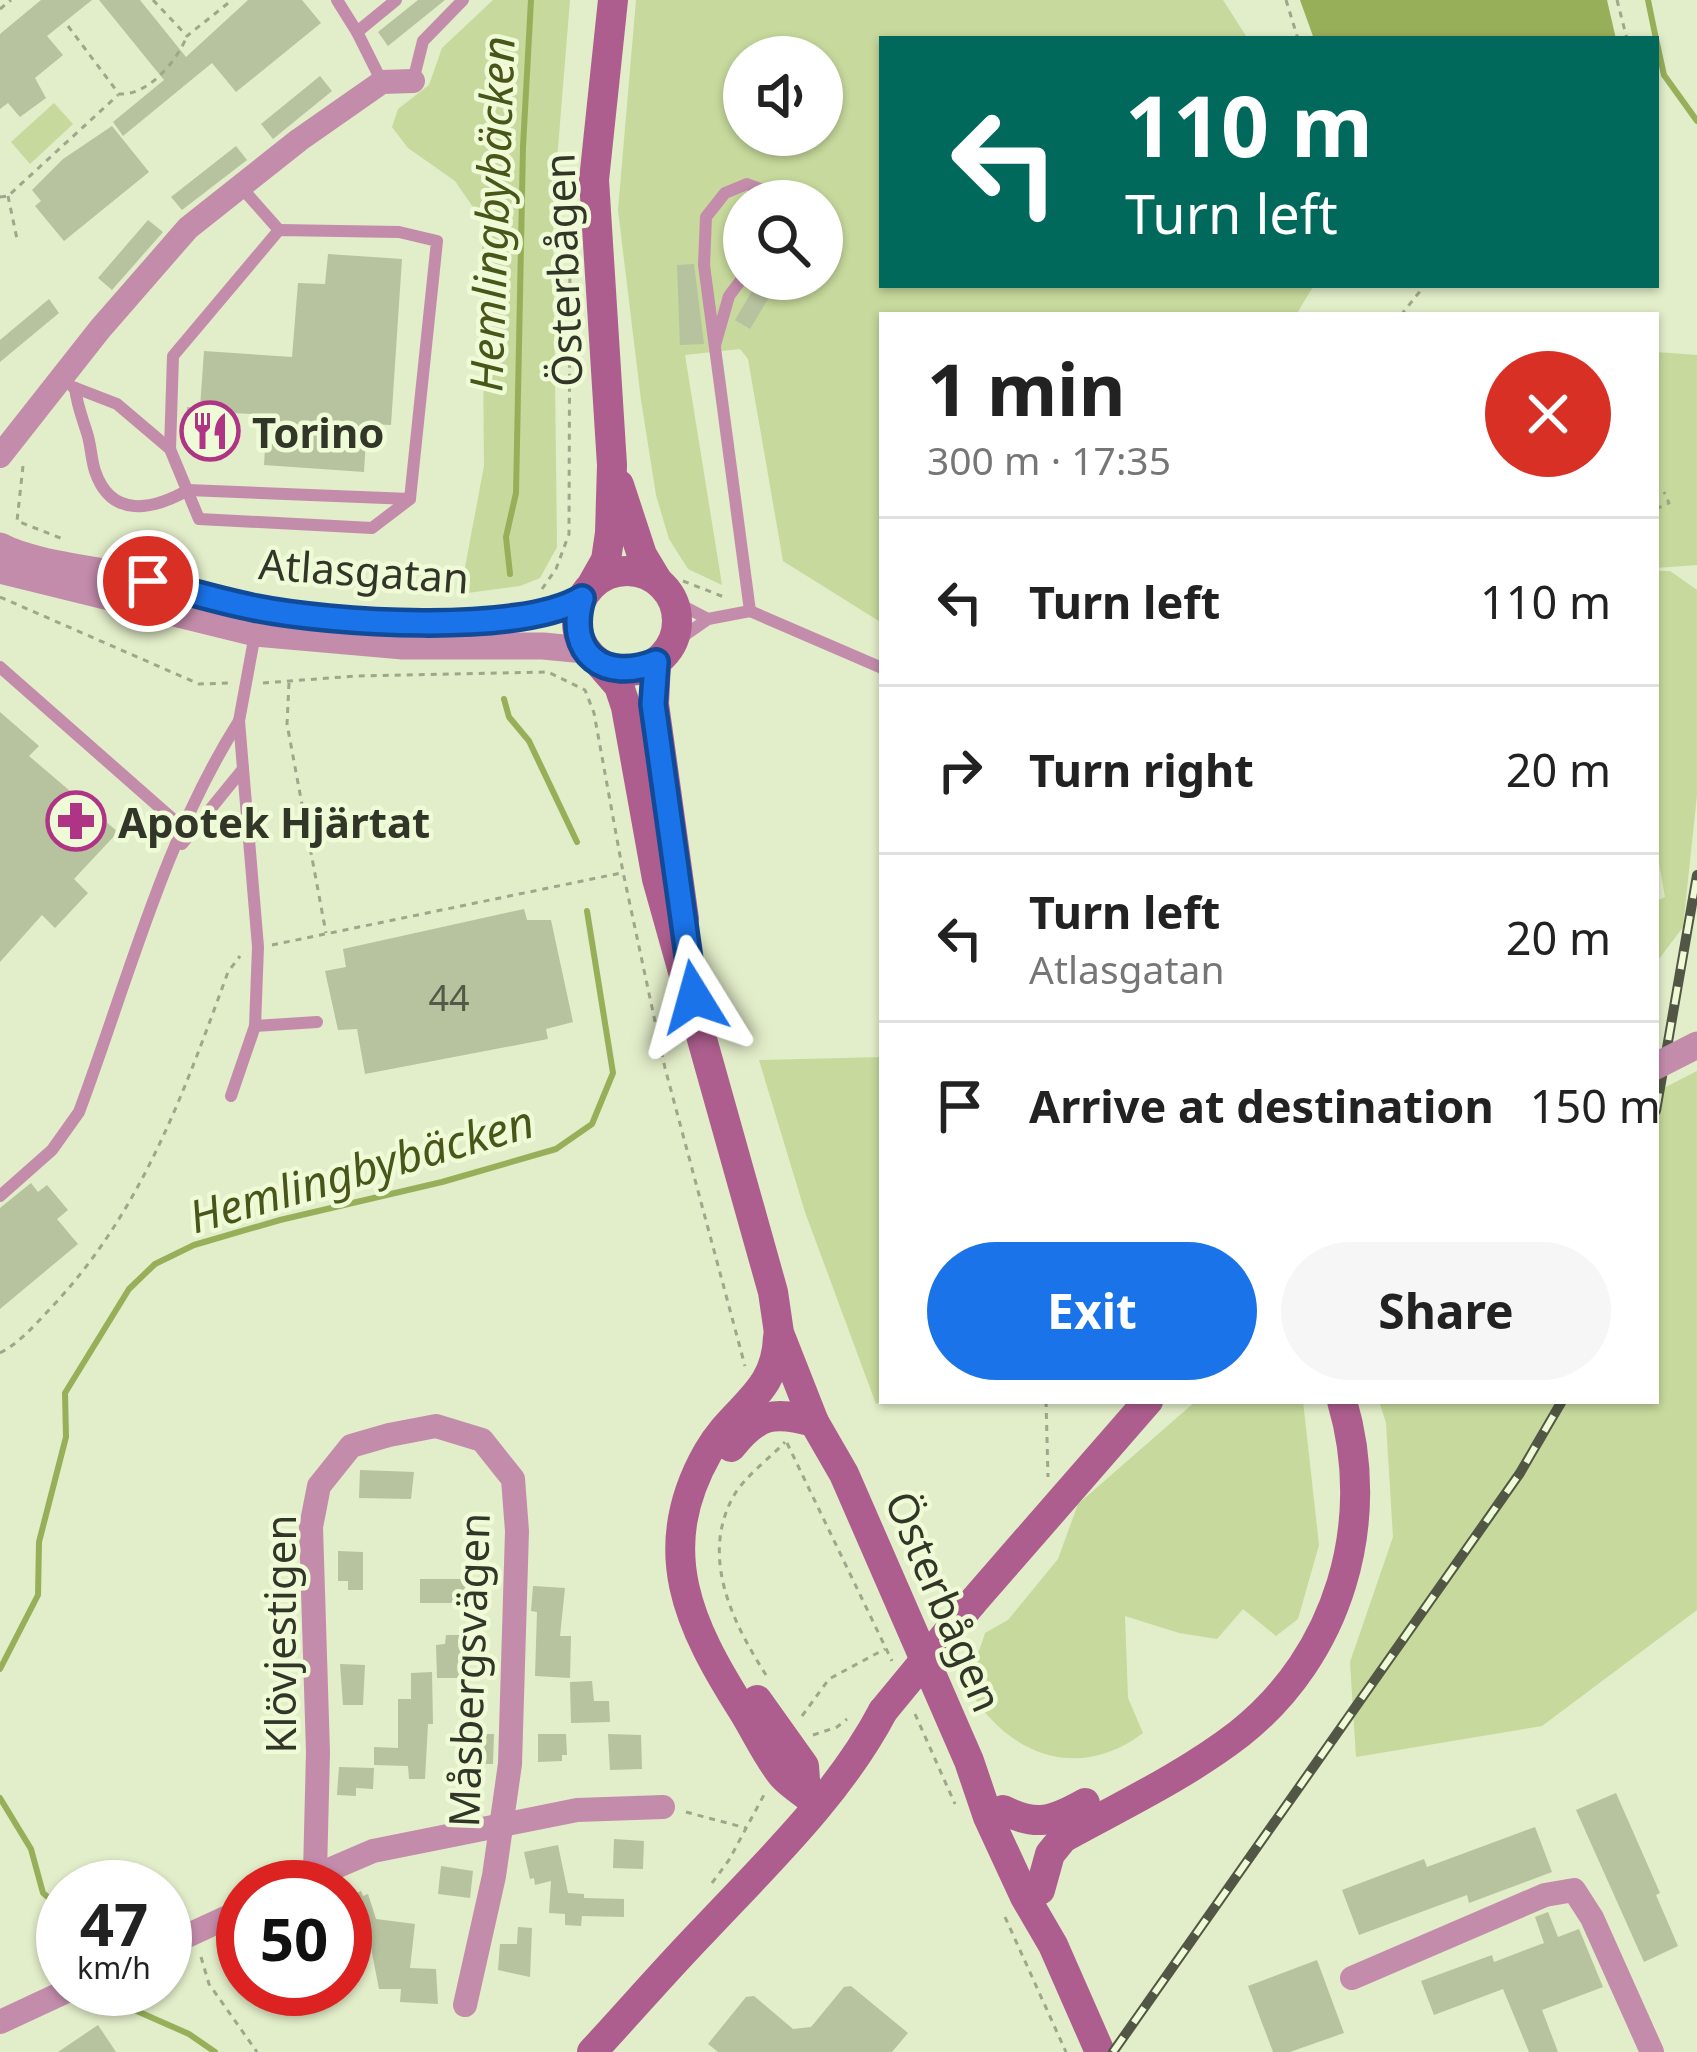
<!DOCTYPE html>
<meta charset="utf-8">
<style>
:root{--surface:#fff;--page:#f6f6f6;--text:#222;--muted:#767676;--line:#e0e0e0;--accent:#1a73e8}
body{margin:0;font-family:"Noto Sans",sans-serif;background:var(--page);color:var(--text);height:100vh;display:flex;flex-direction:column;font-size:45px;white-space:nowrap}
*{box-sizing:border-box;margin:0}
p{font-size:39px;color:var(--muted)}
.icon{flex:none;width:66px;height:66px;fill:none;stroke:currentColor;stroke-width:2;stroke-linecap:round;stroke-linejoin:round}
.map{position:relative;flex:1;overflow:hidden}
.panel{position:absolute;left:879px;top:312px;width:780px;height:1092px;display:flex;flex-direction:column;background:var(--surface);border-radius:0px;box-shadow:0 3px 9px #0004}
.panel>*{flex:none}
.hud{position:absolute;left:879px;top:36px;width:780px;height:252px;border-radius:0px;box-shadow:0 3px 9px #0004;background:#00695c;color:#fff;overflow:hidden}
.controls{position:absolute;left:723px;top:36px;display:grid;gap:24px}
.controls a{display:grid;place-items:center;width:120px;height:120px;border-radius:50%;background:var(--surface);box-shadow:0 3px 9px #0004;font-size:60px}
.speed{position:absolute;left:36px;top:1860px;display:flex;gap:24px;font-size:60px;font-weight:700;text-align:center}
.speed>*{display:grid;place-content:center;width:156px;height:156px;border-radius:50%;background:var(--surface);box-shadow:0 3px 9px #0004;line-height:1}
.speed small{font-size:30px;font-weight:400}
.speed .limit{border:18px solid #d22;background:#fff;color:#111}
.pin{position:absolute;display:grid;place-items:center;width:102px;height:102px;color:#fff;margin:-51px;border:6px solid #fff;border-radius:50%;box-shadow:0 3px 12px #0007}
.me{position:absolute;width:132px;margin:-66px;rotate:352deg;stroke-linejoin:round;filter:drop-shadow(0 0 9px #0008)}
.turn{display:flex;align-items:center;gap:42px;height:252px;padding:0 48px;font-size:54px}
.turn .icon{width:156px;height:156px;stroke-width:2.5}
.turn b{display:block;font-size:84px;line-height:102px}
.round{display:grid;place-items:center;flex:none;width:126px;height:126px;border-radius:63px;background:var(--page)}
.head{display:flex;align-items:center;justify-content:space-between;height:204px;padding:0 48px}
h1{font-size:72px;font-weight:700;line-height:90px}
.cta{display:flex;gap:24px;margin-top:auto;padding:24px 48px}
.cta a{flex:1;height:138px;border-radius:72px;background:var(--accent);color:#fff;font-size:48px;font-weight:700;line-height:138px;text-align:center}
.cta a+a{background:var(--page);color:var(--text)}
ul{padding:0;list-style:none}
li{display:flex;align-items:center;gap:36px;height:168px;padding:0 48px;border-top:3px solid var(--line)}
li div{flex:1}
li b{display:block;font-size:45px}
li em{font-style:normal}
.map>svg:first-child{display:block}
.green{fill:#c7d99c;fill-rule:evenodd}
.water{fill:#98af5a}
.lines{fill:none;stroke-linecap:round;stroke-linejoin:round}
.stream{stroke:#98af5a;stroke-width:6}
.building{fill:#b7c29f}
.path{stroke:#9ea68b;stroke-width:3;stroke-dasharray:6 6;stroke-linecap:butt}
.service{stroke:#c38cab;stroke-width:12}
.minor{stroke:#c38cab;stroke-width:24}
.tertiary{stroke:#c38cab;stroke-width:27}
.secondary{stroke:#ad5e8e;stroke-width:30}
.rail-casing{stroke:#525745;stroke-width:10}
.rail{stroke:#effad6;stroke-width:6;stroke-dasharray:18;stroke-linecap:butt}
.tertiary-bridge{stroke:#c38cab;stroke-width:27}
.secondary-bridge{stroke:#ad5e8e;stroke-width:30}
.route-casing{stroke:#114b97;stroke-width:30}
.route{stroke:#1a73e8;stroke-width:21}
.labels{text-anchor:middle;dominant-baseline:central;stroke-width:9;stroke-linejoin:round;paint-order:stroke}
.number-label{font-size:36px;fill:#535946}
.street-label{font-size:42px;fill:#323628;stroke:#effad6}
.poi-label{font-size:42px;font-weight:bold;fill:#323628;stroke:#effad6;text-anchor:start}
.water-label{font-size:45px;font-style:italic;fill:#485619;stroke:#effad6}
</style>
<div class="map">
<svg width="1697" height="2052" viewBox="0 0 1697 2052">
<rect width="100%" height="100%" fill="#e2edc9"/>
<g class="green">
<path d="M493,0H570L553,209L557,547L540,578L520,586L460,594L484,466L482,220L455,181L408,148L392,127L398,109L429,85L442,48Z"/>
<path d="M636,0H1223L1248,39H882V285H1314L1296,315H882V623L783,561L748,359L740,349L685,355L722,585L688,569L669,539L656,495L641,400L618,210ZM744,57H822V135H744ZM744,201H822V279H744Z"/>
<path d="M54,103L73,124L30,164L11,142Z"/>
<path d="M1656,352L1697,355V565L1656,568Z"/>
<path d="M1656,571H1670L1697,590V795L1683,927L1656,963V901L1665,897L1656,846Z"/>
<path d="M882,1057L883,1401L876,1404L805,1212L759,1060Z"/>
<path d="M1697,1071V1610L1542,1726L1356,1757L1350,1662L1393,1537L1386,1423L1379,1401H1656V1092Z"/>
<path d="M1196,1401H1303L1319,1545L1298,1619L1276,1636L1243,1609L1217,1639L1179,1633L1125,1616L1128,1698L1143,1733C1092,1772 1034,1765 991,1719C981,1709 969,1694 971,1678C973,1664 981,1647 985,1633L1008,1620L1058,1559L1078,1504Z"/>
</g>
<path class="water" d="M1300,0H1607L1616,39H1314Z"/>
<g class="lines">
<g class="stream">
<path d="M1648,0L1656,39"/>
<path d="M1656,39L1664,75L1697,121"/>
<path d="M510,574L506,537L516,493L523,147L531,0"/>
<path d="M504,699L509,717L529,741L577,842"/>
<path d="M0,1669L38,1595L39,1542L66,1437L65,1393L129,1289L155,1264L194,1245L280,1220L442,1182L556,1149L592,1124L613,1073L587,911"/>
<path d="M0,1798L31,1849L43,1893L63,1910"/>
<path d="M113,1996L114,2001L189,2034L215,2052"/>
</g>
</g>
<g class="building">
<path d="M41,0H92L47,36L63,55L35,78L46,98L20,117L8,103L0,109V34Z"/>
<path d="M99,0H140L186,57L248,0H302L321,23L236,92L212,63L123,136L113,122L164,80Z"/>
<path d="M418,0H445L388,46L378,32Z"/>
<path d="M320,76L332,91L273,139L261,124Z"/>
<path d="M112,126L149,172L64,241L35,206L41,201L32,190L63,159Z"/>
<path d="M236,146L247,160L182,210L171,197Z"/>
<path d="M148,220L163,232L112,290L98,278Z"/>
<path d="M328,254L402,259L391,425L367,424L364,472L264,465L267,415L233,413L231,449L185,446L187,407L200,408L204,351L292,357L298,283L325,284Z"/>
<path d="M694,264L704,344L680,345L677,265Z"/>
<path d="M759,279H780L750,329L735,320Z"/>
<path d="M49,299L59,313L0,362V340Z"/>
<path d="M0,712L39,746L29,756L118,832L74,879L88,893L55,928L42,915L0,962Z"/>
<path d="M524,909L527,920H551L573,1022L546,1029L548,1039L365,1074L357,1029L338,1030L325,971L346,967L343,949Z"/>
<path d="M31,1183L38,1192L47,1185L68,1210L57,1219L78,1244L0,1309V1208Z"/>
<path d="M360,1470L414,1472L411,1499L359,1498Z"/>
<path d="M338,1551L363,1552V1590H348V1581H338Z"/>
<rect x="420" y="1579" width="45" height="24"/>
<path d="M533,1586L565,1588L560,1636H571L570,1678L535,1676L537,1612L531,1611Z"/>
<path d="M446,1635H469L468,1678H437L436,1645L445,1644Z"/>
<path d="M340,1664L365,1665L363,1705H343Z"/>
<path d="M432,1672L433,1724H428L425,1779H409L408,1766L374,1765V1747L398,1748V1699H411V1673Z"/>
<path d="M592,1681L594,1701H609L610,1722L571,1723L570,1682Z"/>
<path d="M467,1734H494L493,1764H467Z"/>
<path d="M538,1734H566L567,1755H562V1761L538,1762Z"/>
<path d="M608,1734L641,1735L642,1769L610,1770Z"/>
<path d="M339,1767L374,1768L373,1789L356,1788V1796L337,1795Z"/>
<path d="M1616,1793L1660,1893L1656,1895L1678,1946L1644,1962L1576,1810Z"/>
<path d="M1535,1827L1552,1872L1469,1903L1467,1895L1359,1935L1342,1890L1424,1859L1427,1867Z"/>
<path d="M614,1839L644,1841L643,1869L613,1868Z"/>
<path d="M558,1845L568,1893L584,1894V1898L624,1899V1917L582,1916L581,1926L565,1925V1914L549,1913L551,1881L535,1885L534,1878L530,1879L524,1852Z"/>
<path d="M441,1866L473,1871L470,1898L438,1894Z"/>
<path d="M361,1891L363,1896L368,1894L376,1919L415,1924L410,1968L436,1969L438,2004L400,2002L401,1989H379L366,1922L345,1929V1898Z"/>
<path d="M1548,1912L1558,1937L1579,1929L1603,1987L1542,2010L1558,2052H1529L1503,1989L1434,2015L1421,1981L1492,1955L1494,1962L1544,1943L1535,1917Z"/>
<path d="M518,1927L532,1928L530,1977L498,1970L500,1944H517Z"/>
<path d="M1317,1960L1344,2033L1290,2052H1273L1248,1986Z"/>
<path d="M851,1986L908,2033L892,2052H718L708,2044L746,1997L754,1996L793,2029L811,2027L844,1987Z"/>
<path d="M98,2025L116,2052H58Z"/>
</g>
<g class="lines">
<g class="path">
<path d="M153,0L187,36L232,0"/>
<path d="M1286,0L1298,39"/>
<path d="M1617,0L1627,39"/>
<path d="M0,9L11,0"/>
<path d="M68,26L119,94C148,96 177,61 187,36"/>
<path d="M8,196L17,239"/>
<path d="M0,197L8,196L118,95"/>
<path d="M1401,315L1425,285"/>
<path d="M23,466L17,521L63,539"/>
<path d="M1656,509L1669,503L1664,492"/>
<path d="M683,581L724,597"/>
<path d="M542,589L556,569L569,534L570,234"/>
<path d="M0,597L199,684L230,683"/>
<path d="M263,683L356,676L548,672L585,690L594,713L623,872L665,1068L745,1366"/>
<path d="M289,683L287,724L326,933"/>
<path d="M272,945L621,873"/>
<path d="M0,1353C19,1343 33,1327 48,1311C141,1214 183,1095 228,972L240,956"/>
<path d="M1046,1401L1048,1477"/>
<path d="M787,1443L892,1661"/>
<path d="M766,1675C733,1623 700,1558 733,1497C744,1477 769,1459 785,1442"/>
<path d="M915,1714L955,1804"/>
<path d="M802,1716L829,1679L885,1649"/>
<path d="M813,1735L837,1727L847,1719"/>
<path d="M686,1812L746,1828"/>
<path d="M712,1883L729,1860L765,1793"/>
<path d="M1005,1917L1066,2052"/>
<path d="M201,1957L209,1984L257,2052"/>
</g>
<g class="service">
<path d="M337,0L357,32L382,82"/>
<path d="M357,32L396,0"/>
<path d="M413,81L423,41L463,0"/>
<path d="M240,186L279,230"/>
<path d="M715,345L729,296L744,276"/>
<path d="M73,387L117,404L170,449L199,519L372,528L410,499"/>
<path d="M75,388C77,405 82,417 87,433C91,445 91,459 95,471C111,519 153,510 188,490L410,499L437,241L399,232L279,230L173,356L170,449"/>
<path d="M668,591L685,607L708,619"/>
<path d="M750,611L882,668"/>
<path d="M672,644L708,619L750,611L704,265L706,217L725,193L747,184L768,192L776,201"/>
<path d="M0,667L183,828"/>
<path d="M182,844L243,769"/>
<path d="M255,1026L317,1022"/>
<path d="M231,1096L255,1026L258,947L239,721L255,634"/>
<path d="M0,1196L52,1150L79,1112C128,981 164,839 239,721"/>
</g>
<g class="minor">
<path d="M0,456L100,329L188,228L299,140L382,82L413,81"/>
<path d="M315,1873L318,1752L311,1527L319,1486L351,1446L389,1435L436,1426L482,1440L513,1479L517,1531L510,1764L494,1876L465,2005"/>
<path d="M289,1887L373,1851L577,1810L663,1807"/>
<path d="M165,1946L243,1910"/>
<path d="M1352,1978L1545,1895L1574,1890L1592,1918L1652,2052"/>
<path d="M0,2022L71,1989"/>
</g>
<g class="tertiary">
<path d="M0,546C32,563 88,568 124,576C169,585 213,600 257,608C336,623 514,638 582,598"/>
<path d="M0,570L255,633L403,646H543L585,650"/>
</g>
<g class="secondary">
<path d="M619,485L642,555L657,580"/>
<circle cx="627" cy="621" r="50"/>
<path d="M593,583L606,560L610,533L612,465L594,180L613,0"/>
<path d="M656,662L654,704L684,919"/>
<path d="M599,663L619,686L626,707L657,879L773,1292L779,1333L814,1422L844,1474L969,1761L988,1817L1025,1897L1053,1945L1100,2052"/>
<path d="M778,1337C776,1395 734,1406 708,1452C652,1550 689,1626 743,1711C756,1732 767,1756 782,1775C792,1787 807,1793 817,1805"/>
<path d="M731,1447C758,1413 774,1411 814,1422"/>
<path d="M972,1603L1148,1401"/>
<path d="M757,1700L804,1766L806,1793"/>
<path d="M1003,1810C1037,1827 1053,1821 1085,1803"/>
<path d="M1040,1890L1050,1854L1063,1838C1121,1806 1186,1775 1239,1734C1339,1655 1378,1523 1342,1401"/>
<path d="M592,2052C630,2011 667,1968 706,1928C769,1861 840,1793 883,1711"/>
</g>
<defs>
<g id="rail">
<path d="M1656,1111L1697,875"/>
<path d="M1113,2052L1520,1473L1562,1401"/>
</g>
</defs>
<use href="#rail" class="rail-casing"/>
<use href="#rail" class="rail"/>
<path class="tertiary-bridge" d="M1656,1066L1697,1045"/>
<path class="secondary-bridge" d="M883,1711L972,1603"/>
</g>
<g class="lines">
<defs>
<path id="route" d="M148,581C184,590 219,601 255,608C329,623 519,636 582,598C565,654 605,683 656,662L653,704L694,997"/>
</defs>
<use href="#route" class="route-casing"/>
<use href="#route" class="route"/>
</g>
<defs>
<symbol id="restaurant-ring" viewBox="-11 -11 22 22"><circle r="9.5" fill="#effad6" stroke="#b03486" stroke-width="1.5"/><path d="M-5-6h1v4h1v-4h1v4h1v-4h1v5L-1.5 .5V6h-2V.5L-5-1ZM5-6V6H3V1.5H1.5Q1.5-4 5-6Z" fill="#b03486"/></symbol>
<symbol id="pharmacy-ring" viewBox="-11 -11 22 22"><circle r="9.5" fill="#effad6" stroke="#b03486" stroke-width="1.5"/><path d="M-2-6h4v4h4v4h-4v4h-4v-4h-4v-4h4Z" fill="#b03486"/></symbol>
</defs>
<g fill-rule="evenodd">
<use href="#restaurant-ring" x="177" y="398" width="66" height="66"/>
<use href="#pharmacy-ring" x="43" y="788" width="66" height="66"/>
</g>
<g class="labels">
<g class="number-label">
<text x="449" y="997">44</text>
</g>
<g class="street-label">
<text transform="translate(562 270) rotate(-92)">Österbågen</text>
<text transform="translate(364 570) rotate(4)">Atlasgatan</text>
<text transform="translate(945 1601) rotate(67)">Österbågen</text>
<text transform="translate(279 1634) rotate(-90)">Klövjestigen</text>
<text transform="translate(468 1670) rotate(-88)">Måsbergsvägen</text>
</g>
<g class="poi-label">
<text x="252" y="431">Torino</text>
<text x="118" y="821">Apotek Hjärtat</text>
</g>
<g class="water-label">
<text transform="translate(491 214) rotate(-88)">Hemlingbybäcken</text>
<text transform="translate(361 1168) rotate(-16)">Hemlingbybäcken</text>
</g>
</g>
</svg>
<div class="controls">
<a><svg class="icon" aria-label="sound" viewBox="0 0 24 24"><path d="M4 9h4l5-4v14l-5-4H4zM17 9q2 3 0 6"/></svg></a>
<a><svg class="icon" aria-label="search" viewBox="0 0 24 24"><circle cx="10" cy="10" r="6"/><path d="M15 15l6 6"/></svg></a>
</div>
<div class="speed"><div>47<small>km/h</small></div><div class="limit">50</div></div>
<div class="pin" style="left:148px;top:581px;background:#d93025"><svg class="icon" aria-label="arrive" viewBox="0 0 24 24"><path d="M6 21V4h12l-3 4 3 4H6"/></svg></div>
<svg class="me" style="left:694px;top:997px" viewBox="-20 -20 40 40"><path d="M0-17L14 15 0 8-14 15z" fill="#1a73e8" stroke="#fff" stroke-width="4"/></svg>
<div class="hud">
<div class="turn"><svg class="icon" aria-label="left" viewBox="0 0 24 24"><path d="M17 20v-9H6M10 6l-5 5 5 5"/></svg><div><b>110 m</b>Turn left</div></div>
</div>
<section class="panel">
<div class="head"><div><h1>1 min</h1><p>300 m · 17:35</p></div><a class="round" style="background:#d93025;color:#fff"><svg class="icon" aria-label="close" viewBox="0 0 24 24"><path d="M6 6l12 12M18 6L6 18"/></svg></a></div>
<ul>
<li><svg class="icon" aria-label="left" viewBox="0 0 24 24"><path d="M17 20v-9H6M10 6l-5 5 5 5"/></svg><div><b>Turn left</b></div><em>110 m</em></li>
<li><svg class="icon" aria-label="right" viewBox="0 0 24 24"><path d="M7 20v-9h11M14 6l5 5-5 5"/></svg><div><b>Turn right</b></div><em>20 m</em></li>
<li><svg class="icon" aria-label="left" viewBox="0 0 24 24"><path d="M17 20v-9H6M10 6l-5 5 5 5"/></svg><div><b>Turn left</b><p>Atlasgatan</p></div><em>20 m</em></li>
<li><svg class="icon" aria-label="arrive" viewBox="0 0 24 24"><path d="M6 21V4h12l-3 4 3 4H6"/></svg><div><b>Arrive at destination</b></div><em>150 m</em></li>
</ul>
<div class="cta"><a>Exit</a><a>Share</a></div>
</section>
</div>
